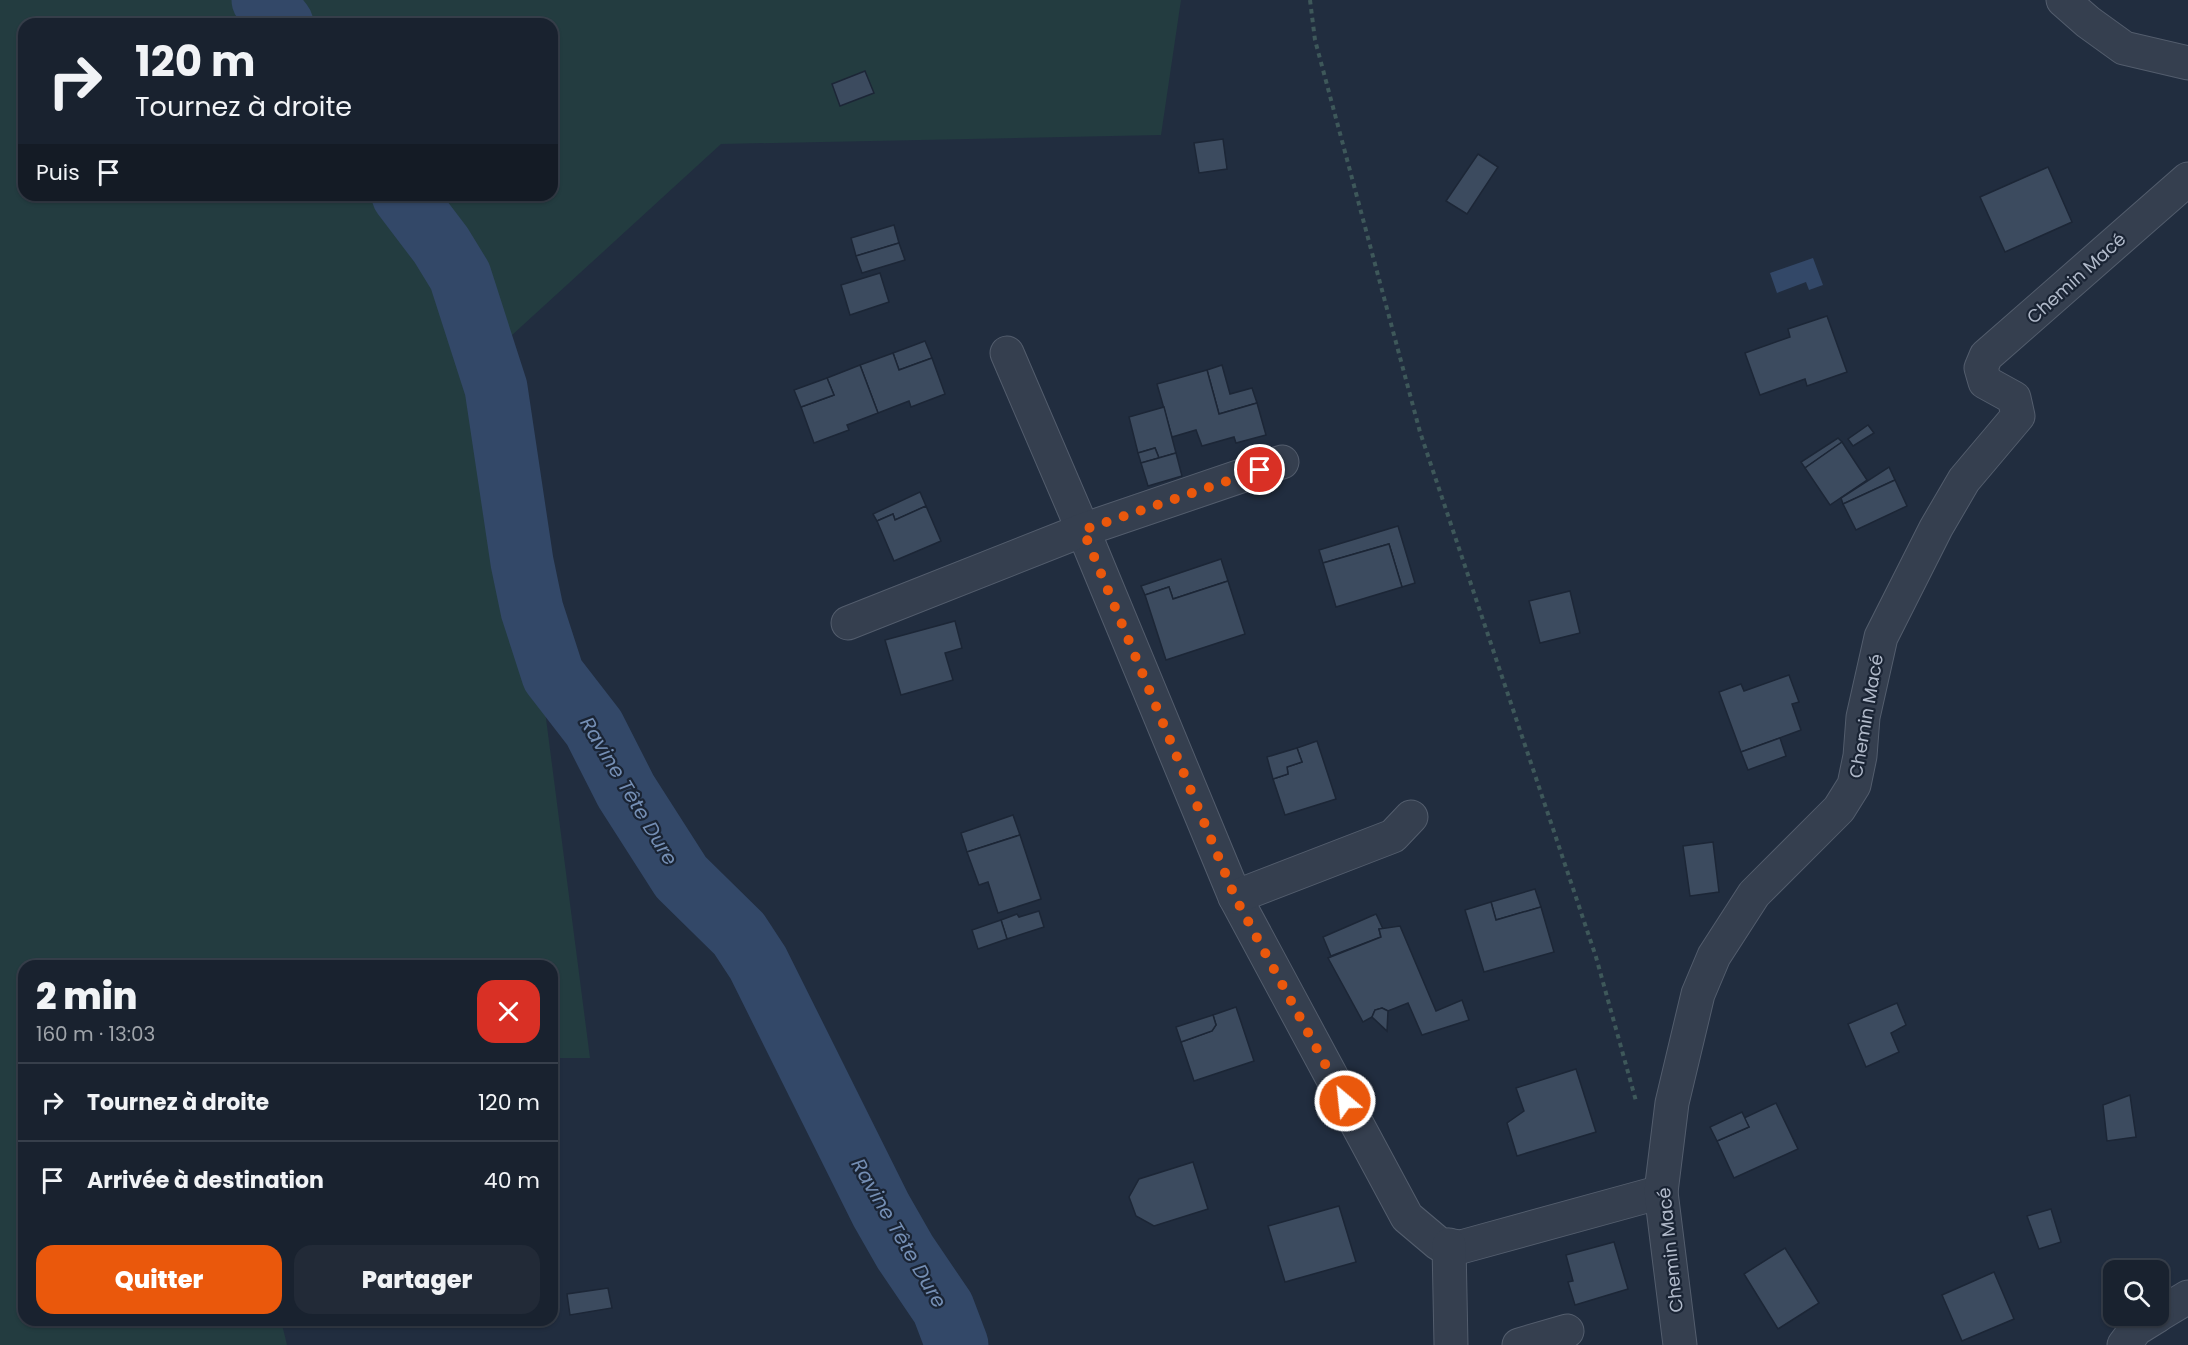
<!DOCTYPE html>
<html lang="fr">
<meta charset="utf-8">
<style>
:root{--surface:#19222f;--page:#222a37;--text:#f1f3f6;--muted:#9fa4aa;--line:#373f4b;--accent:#ea580c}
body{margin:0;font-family:Poppins,sans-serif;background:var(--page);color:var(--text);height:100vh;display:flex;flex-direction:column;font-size:22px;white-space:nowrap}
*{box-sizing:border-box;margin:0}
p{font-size:20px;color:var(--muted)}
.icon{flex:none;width:33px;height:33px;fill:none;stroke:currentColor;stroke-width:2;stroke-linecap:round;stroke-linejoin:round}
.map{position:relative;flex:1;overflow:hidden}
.side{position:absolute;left:18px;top:960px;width:540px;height:366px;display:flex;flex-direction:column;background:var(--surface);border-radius:18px;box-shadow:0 2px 4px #0004,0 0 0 2px var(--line)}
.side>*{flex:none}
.top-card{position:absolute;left:18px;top:18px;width:540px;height:183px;border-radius:18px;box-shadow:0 2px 4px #0004,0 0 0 2px var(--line);background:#19222f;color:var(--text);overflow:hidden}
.buttons{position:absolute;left:2103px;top:1260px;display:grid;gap:12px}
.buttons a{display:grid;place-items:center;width:66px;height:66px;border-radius:12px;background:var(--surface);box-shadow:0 2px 4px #0004,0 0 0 2px var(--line);font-size:30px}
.pin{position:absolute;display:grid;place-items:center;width:51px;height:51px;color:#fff;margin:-26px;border:3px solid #fff;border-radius:50%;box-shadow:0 2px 6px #0007}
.me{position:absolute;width:66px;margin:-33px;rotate:332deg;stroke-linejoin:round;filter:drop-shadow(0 0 4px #0008)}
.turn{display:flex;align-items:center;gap:21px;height:126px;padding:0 18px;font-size:27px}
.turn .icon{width:78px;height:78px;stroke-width:2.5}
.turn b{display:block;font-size:42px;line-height:51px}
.then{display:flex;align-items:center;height:57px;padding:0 18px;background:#0003;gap:12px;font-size:22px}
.round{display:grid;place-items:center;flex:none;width:63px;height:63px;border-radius:18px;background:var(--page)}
.overview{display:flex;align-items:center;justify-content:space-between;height:102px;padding:0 18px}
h1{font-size:36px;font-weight:800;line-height:45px}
.action{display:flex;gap:12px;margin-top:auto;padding:12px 18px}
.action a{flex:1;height:69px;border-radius:18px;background:var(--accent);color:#fff;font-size:24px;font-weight:800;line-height:69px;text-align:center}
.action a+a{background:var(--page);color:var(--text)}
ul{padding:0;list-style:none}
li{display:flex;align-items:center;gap:18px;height:78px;padding:0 18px;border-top:2px solid var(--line)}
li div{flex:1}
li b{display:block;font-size:22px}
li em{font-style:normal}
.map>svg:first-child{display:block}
.green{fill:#233c40;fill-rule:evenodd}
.water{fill:#334868}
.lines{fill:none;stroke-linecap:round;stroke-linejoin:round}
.river{stroke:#334868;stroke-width:63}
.building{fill:#3c4b5f;stroke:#1c2636;stroke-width:1.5}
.minor-casing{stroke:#535d6d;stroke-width:35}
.path{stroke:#3e585a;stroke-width:4;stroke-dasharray:4.5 4.5;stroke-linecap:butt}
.minor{stroke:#353f4f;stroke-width:33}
.route{stroke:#ea580c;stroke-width:10;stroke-dasharray:0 18}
.labels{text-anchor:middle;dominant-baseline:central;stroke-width:4.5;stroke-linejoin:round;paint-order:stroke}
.street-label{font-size:18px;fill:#b1baca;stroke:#1a2434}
.water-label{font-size:20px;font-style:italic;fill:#758fb5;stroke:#1a2434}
</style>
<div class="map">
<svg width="2188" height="1345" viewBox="0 0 2188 1345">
<rect width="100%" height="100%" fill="#212d3f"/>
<path class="green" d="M0,0H1181L1161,135L721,144L498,348L590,1058H552V966H24V1320H281L287,1345H0ZM24,24H552V195H24Z"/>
<path class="water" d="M1813,258L1823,285L1809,290L1806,282L1777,293L1770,273Z"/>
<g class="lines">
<g class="river">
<path d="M263,0L282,24"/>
<path d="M403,195L441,245L460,276L496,388L522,562L532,610L553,675L594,728L626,791L681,877L739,934L758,963L881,1210L905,1252L943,1308L957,1345"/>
</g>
</g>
<g class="building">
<path d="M865,71L874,93L840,106L832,84Z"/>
<path d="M1223,139L1227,169L1199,173L1194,143Z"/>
<path d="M1478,154L1498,167L1467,214L1446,201Z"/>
<path d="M2048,167L2072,222L2005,252L1980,197Z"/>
<path d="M894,225L899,243L856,256L851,238Z"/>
<path d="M899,243L905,260L862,273L856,256Z"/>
<path d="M880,273L889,302L850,315L841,285Z"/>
<path d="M1827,316L1847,372L1807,386L1805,379L1760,395L1745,353L1790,337L1788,329Z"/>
<path d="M925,341L932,358L899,370L893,353Z"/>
<path d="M893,353L899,370L932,358L945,394L911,407L909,401L878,413L860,365Z"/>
<path d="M860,365L878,413L847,425L849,430L814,443L801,407L834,395L827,378Z"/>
<path d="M1222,365L1230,394L1252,388L1257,403L1219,414L1207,370Z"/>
<path d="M1207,370L1219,414L1257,403L1266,435L1236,443L1234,437L1202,446L1196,430L1172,437L1157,384Z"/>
<path d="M827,378L834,395L801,407L794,390Z"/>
<path d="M1164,407L1176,453L1159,458L1155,448L1138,453L1129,417Z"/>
<path d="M1868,425L1874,433L1853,446L1848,439Z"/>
<path d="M1838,438L1842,442L1805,468L1801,462Z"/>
<path d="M1842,442L1867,480L1830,505L1805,468Z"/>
<path d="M1155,448L1159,458L1141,463L1138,453Z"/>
<path d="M1176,453L1182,476L1148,486L1141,463Z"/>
<path d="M1889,467L1895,480L1843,504L1841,498Z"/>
<path d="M1895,480L1907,506L1856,530L1843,504Z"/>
<path d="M920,492L926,506L895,520L893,514L877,521L873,514Z"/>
<path d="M926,506L941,541L894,561L877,521L893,514L895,520Z"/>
<path d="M1398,526L1415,583L1402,587L1389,544L1323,563L1319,550Z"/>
<path d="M1389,544L1402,587L1336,607L1323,563Z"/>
<path d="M1221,559L1228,581L1173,599L1169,587L1145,595L1141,586Z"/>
<path d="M1228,581L1245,634L1166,660L1145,595L1169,587L1173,599Z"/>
<path d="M1570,591L1580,633L1540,643L1529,601Z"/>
<path d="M955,621L962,648L945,653L953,680L901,695L885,640Z"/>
<path d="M1789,675L1799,702L1792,704L1801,730L1741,752L1719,692L1741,684L1744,691Z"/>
<path d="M1780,738L1786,756L1748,770L1741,752Z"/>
<path d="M1317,741L1336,799L1285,815L1273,779L1288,774L1287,767L1302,762L1297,748Z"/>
<path d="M1297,748L1302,762L1287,767L1288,774L1273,779L1267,757Z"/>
<path d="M1013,815L1020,835L967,852L961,833Z"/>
<path d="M1020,835L1041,899L998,913L988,882L979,885L967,852Z"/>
<path d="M1713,842L1719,892L1690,896L1683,846Z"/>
<path d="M1535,889L1541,907L1496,920L1491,902Z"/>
<path d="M1491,902L1496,920L1541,907L1554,952L1484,972L1465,910Z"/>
<path d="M1039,911L1044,927L1007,939L1001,920L1017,914L1019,917Z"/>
<path d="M1376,914L1383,929H1379L1381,937L1331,956L1323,937Z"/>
<path d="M1001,920L1007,939L978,949L972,930Z"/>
<path d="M1400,926L1436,1011L1462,1000L1469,1020L1422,1035L1408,1003L1388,1011L1382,1008L1375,1010L1372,1017L1363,1022L1328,958L1381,937L1379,929Z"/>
<path d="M1897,1003L1906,1025L1891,1033L1899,1052L1866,1067L1848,1024Z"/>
<path d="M1236,1007L1254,1061L1194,1081L1181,1042L1212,1031L1216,1025L1213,1015Z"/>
<path d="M1382,1008L1388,1011L1387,1031L1372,1017L1375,1010Z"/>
<path d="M1213,1015L1216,1025L1212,1031L1181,1042L1176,1027Z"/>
<path d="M1576,1069L1596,1132L1517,1156L1507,1123L1524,1111L1516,1088Z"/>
<path d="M2130,1095L2136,1137L2107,1141L2103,1105Z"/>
<path d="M1776,1103L1798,1149L1734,1178L1717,1141L1749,1127L1744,1118Z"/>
<path d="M1742,1112L1749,1127L1717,1141L1710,1127Z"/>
<path d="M1193,1162L1208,1209L1154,1226L1136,1216L1129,1197L1139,1179Z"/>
<path d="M1339,1206L1356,1262L1285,1282L1268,1226Z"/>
<path d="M2051,1209L2061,1242L2039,1249L2027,1216Z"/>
<path d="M1614,1242L1628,1289L1575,1305L1568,1282L1573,1281L1566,1255Z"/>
<path d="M1785,1248L1819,1303L1778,1329L1744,1274Z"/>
<path d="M1994,1272L2014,1319L1962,1341L1942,1295Z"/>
<path d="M608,1288L612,1308L570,1315L567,1294Z"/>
</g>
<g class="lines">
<defs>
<g id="minor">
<path d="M2063,0L2088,22L2124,48L2188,63"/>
<path d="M1007,353L1083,530L1235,897L1407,1217L1439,1244L1461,1247L1661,1192"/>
<path d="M848,623L1083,530L1282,462"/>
<path d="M1235,897L1393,836L1411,817"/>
<path d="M1449,1245L1451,1345"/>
<path d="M2158,1315L2188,1297"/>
<path d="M1519,1345L1567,1331"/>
<path d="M1680,1345L1661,1192L1672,1103L1698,994L1714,956L1754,894L1839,809L1854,785L1860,756L1863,717L1881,637L1936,528L1964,480L2018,416L2014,398L1985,382L1981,368L1986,356L2188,179"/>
<path d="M2124,1345L2136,1329L2157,1316"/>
</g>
</defs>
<use href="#minor" class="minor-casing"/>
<path class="path" d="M1310,0L1315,40L1420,432L1596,957L1636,1101"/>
<use href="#minor" class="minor"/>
</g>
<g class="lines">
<path class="route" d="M1260,470L1083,530L1235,897L1345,1101"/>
</g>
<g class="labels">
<g class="street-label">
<text transform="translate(2076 278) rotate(-42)">Chemin Macé</text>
<text transform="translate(1866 716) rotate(-80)">Chemin Macé</text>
<text transform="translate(1670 1250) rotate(-96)">Chemin Macé</text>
</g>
<g class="water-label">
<text transform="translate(629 791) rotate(59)">Ravine Tête Dure</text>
<text transform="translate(899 1233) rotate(60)">Ravine Tête Dure</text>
</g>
</g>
</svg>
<div class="buttons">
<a><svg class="icon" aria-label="search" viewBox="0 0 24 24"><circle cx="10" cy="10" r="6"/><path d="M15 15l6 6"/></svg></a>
</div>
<div class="pin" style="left:1260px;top:470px;background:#d93025"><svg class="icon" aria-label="arrive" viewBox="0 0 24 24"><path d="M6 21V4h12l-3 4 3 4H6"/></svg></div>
<svg class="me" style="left:1345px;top:1101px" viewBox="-20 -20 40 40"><circle r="17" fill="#ea580c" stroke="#fff" stroke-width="3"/><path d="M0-11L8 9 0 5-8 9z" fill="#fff"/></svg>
<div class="top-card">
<div class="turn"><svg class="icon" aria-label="right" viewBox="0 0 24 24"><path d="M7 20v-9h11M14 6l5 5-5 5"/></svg><div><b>120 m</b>Tournez à droite</div></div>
<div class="then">Puis<svg class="icon" aria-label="arrive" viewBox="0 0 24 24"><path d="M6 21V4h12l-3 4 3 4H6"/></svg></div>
</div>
<section class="side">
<div class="overview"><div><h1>2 min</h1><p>160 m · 13:03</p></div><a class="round" style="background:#d93025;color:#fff"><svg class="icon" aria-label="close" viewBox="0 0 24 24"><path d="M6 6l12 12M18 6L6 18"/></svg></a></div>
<ul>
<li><svg class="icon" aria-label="right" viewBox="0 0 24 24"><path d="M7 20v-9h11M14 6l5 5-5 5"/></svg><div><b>Tournez à droite</b></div><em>120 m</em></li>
<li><svg class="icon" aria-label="arrive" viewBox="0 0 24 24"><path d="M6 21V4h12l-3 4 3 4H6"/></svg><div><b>Arrivée à destination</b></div><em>40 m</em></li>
</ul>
<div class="action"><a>Quitter</a><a>Partager</a></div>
</section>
</div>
